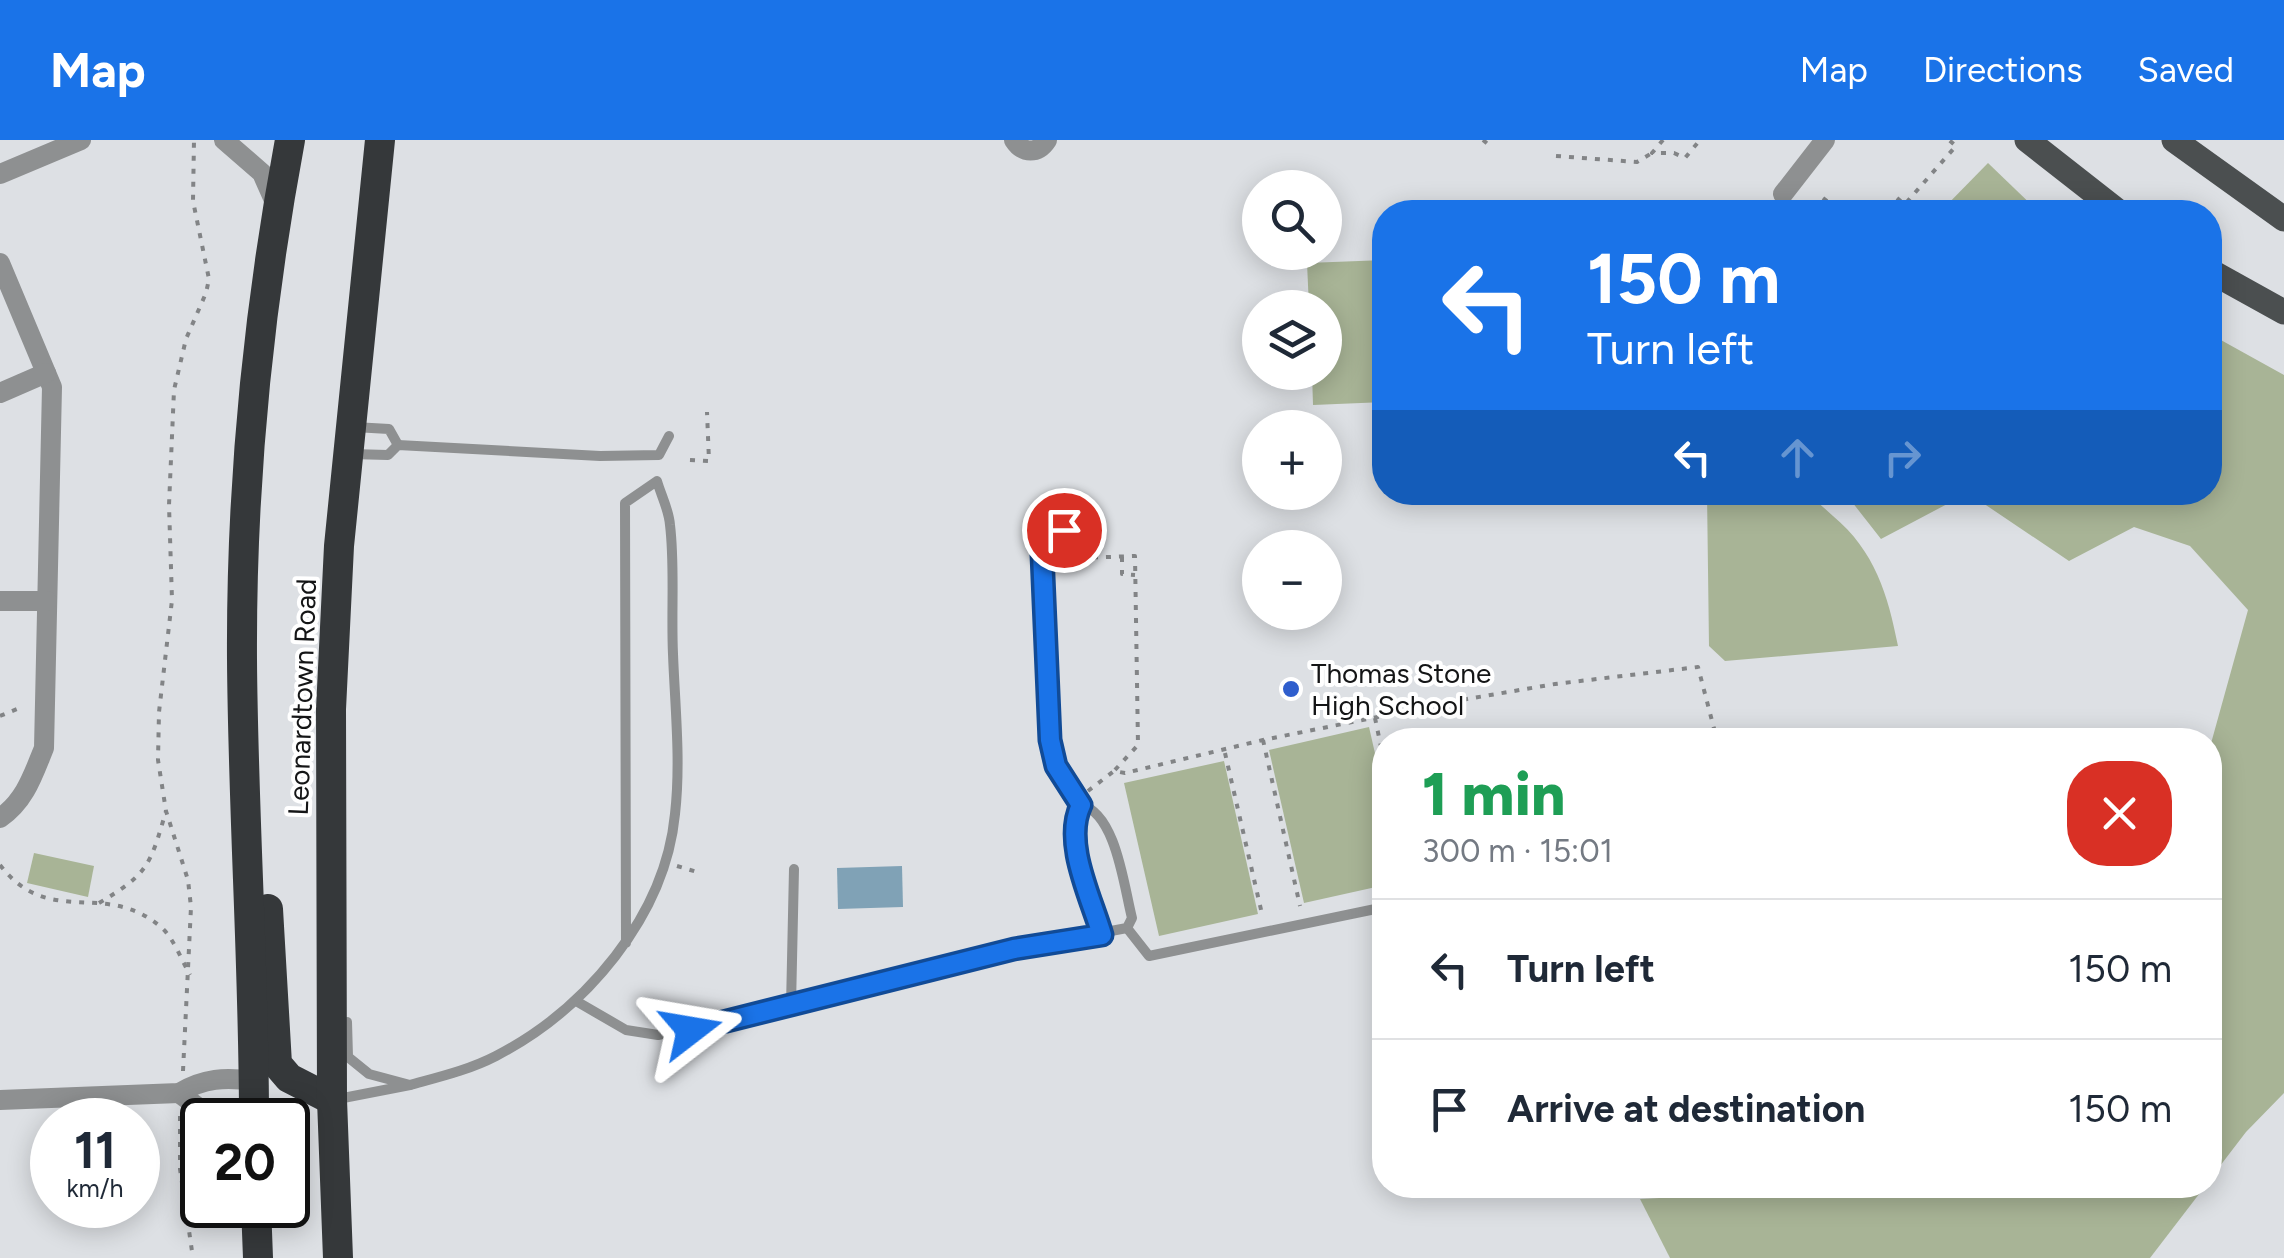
<!DOCTYPE html>
<meta charset="utf-8">
<style>
:root{--surface:#fff;--page:#f6f6f7;--text:#1f2937;--muted:#747a83;--line:#e0e1e3;--accent:#1a73e8}
body{margin:0;font-family:Figtree,sans-serif;background:var(--page);color:var(--text);height:100vh;display:flex;flex-direction:column;font-size:38px;white-space:nowrap}
*{box-sizing:border-box;margin:0}
p{font-size:32px;color:var(--muted)}
.icon{flex:none;width:55px;height:55px;fill:none;stroke:currentColor;stroke-width:2;stroke-linecap:round;stroke-linejoin:round}
.map{position:relative;flex:1;overflow:hidden}
.details{position:absolute;left:1372px;top:588px;width:850px;height:470px;display:flex;flex-direction:column;background:var(--surface);border-radius:40px;box-shadow:0 5px 25px #0003}
.details>*{flex:none}
.hud{position:absolute;left:1372px;top:60px;width:850px;height:305px;border-radius:40px;box-shadow:0 5px 25px #0003;background:#1a73e8;color:#fff;overflow:hidden}
.tools{position:absolute;left:1242px;top:30px;display:grid;gap:20px}
.tools a{display:grid;place-items:center;width:100px;height:100px;border-radius:50%;background:var(--surface);box-shadow:0 5px 25px #0003;font-size:50px}
.speed{position:absolute;left:30px;top:958px;display:flex;gap:20px;font-size:50px;font-weight:700;text-align:center}
.speed>*{display:grid;place-content:center;width:130px;height:130px;border-radius:50%;background:var(--surface);box-shadow:0 5px 25px #0003;line-height:1}
.speed small{font-size:25px;font-weight:400}
.speed .limit{border:5px solid #111;border-radius:15px;background:#fff;color:#111}
.pin{position:absolute;display:grid;place-items:center;width:85px;height:85px;color:#fff;margin:-42px;border:5px solid #fff;border-radius:50%;box-shadow:0 2px 10px #0007}
.me{position:absolute;width:110px;margin:-55px;rotate:76deg;stroke-linejoin:round;filter:drop-shadow(0 0 8px #0008)}
.turn{display:flex;align-items:center;gap:35px;height:210px;padding:0 50px;font-size:45px}
.turn .icon{width:130px;height:130px;stroke-width:2.5}
.turn b{display:block;font-size:70px;line-height:85px}
.lanes{display:flex;align-items:center;height:95px;padding:0 50px;background:#0003;justify-content:center;gap:50px;direction:ltr}
.lanes .off{opacity:.35}
.round{display:grid;place-items:center;flex:none;width:105px;height:105px;border-radius:40px;background:var(--page)}
.overview{display:flex;align-items:center;justify-content:space-between;height:170px;padding:0 50px}
h1{font-size:60px;font-weight:800;line-height:75px;color:#1e9e55}
ul{padding:0;list-style:none}
li{display:flex;align-items:center;gap:30px;height:140px;padding:0 50px;border-top:2px solid var(--line)}
li div{flex:1}
li b{display:block;font-size:38px}
li em{font-style:normal}
header{display:flex;align-items:center;gap:60px;box-sizing:border-box;height:140px;padding:0 50px;background:var(--accent);color:#fff}
header strong{font-size:48px}
nav{display:flex;gap:55px;margin-inline-start:auto;font-size:35px}
.map>svg:first-child{display:block}
.green{fill:#a8b496}
.water{fill:#80a2b6}
.lines{fill:none;stroke-linecap:round;stroke-linejoin:round}
.path{stroke:#828486;stroke-width:4;stroke-dasharray:5 8;stroke-linecap:butt}
.lane{stroke:#8e9091;stroke-width:10}
.street{stroke:#8e9091;stroke-width:20}
.primary{stroke:#4b4f50;stroke-width:25}
.highway{stroke:#35383a;stroke-width:30}
.route-casing{stroke:#114b97;stroke-width:25}
.route{stroke:#1a73e8;stroke-width:18}
.poi-dot{fill:#2f5ecd;stroke:#fff;stroke-width:4}
.labels{text-anchor:middle;dominant-baseline:central;stroke-width:8;stroke-linejoin:round;paint-order:stroke}
.poi-label{font-size:28px;fill:#141516;stroke:#fff;text-anchor:start}
.street-label{font-size:28px;fill:#141516;stroke:#fff}
</style>
<header>
<strong>Map</strong>
<nav><a>Map</a><a>Directions</a><a>Saved</a></nav>
</header>
<div class="map">
<svg width="2284" height="1118" viewBox="0 0 2284 1118">
<rect width="100%" height="100%" fill="#dde0e4"/>
<g class="green">
<path d="M1988,23L2039,72H1940Z"/>
<path d="M1385,120V262L1313,265L1312,233L1325,232V168L1309,167L1307,123Z"/>
<path d="M2210,194L2284,235V953L2246,992L2210,1039V607L2248,470L2190,406L2134,387L2069,421L1968,353L1881,399L1845,353L2210,352Z"/>
<path d="M1802,352C1814,358 1823,367 1833,376C1875,411 1888,455 1898,506L1725,521L1709,506L1707,353Z"/>
<path d="M1369,587L1385,657V745L1304,763L1269,610Z"/>
<path d="M1224,621L1258,774L1159,796L1124,643Z"/>
<path d="M34,713L94,726L88,757L27,743Z"/>
<path d="M1911,1045H2206L2150,1118H1670L1640,1059Z"/>
</g>
<path class="water" d="M902,726L903,767L838,769L837,728Z"/>
<g class="lines">
<g class="path">
<path d="M1483,0L1489,5"/>
<path d="M1663,0L1652,13H1674L1685,18L1700,0"/>
<path d="M1556,16L1637,22L1652,13"/>
<path d="M1823,58L1841,72"/>
<path d="M1897,58L1905,65"/>
<path d="M1898,72L1956,6L1949,0"/>
<path d="M690,320L709,321L707,272"/>
<path d="M1122,417V434L1135,435"/>
<path d="M1054,419L1135,416L1138,605L1114,631"/>
<path d="M0,576L22,567"/>
<path d="M1375,578L1385,626"/>
<path d="M1263,600L1300,766"/>
<path d="M1225,613L1262,774"/>
<path d="M1088,651L1114,631L1125,633L1263,600L1467,559L1555,544L1698,527L1717,600"/>
<path d="M0,725C50,790 105,738 162,788C174,799 182,821 190,835"/>
<path d="M677,726L697,732"/>
<path d="M99,763C148,734 150,726 166,671"/>
<path d="M183,931L191,767L188,740L166,671L158,620L159,572L172,460L169,365L174,250L186,199L206,153L209,139L193,61L194,0"/>
<path d="M180,976V1029L193,1118"/>
</g>
<g class="lane">
<path d="M354,287L389,289L398,305"/>
<path d="M351,314L388,315L398,305L600,316L659,315L669,296"/>
<path d="M1077,385L1055,392L1044,402L1041,414L1050,600L1056,626L1081,665C1063,703 1090,757 1102,795"/>
<path d="M1127,788L1149,816L1385,767"/>
<path d="M576,861L626,890L658,895L783,868L1014,809L1127,788L1132,778C1124,747 1116,673 1081,665"/>
<path d="M791,866L794,729"/>
<path d="M410,945C439,937 469,930 496,916C585,870 665,777 675,674C681,621 675,567 673,514C671,472 675,426 670,385C669,370 661,355 657,341L625,363L626,803"/>
<path d="M338,959L410,945L369,934L348,917L347,882"/>
</g>
<g class="street">
<path d="M224,0L262,33L277,67"/>
<path d="M1014,0C1023,14 1038,14 1047,0"/>
<path d="M0,34L81,0"/>
<path d="M1783,54L1825,0"/>
<path d="M0,123L52,247L44,608C33,635 25,661 0,678"/>
<path d="M0,253L46,233"/>
<path d="M0,461H47"/>
<path d="M179,953L199,968L224,975L229,980"/>
<path d="M0,960L179,953C204,938 225,937 254,941"/>
</g>
<g class="primary">
<path d="M2027,0L2119,72"/>
<path d="M2174,0L2284,79"/>
<path d="M2210,131L2284,172"/>
</g>
<g class="highway">
<path d="M268,769L277,924L289,938L332,960"/>
<path d="M254,980C254,826 243,673 242,519C241,345 258,171 290,0"/>
<path d="M256,1065L258,1118"/>
<path d="M338,1118L332,960L331,569L339,406L380,0"/>
</g>
</g>
<g class="lines">
<defs>
<path id="route" d="M691,890L1014,809L1102,795C1091,757 1063,703 1081,665L1056,626L1050,600L1042,414L1044,402L1064,390"/>
</defs>
<use href="#route" class="route-casing"/>
<use href="#route" class="route"/>
</g>
<circle class="poi-dot" cx="1291" cy="549" r="10"/>
<g class="labels">
<g class="poi-label">
<text x="1311" y="533">Thomas Stone<tspan x="1311" dy="32">High School</tspan></text>
</g>
<g class="street-label">
<text transform="translate(302 557) rotate(-88)">Leonardtown Road</text>
</g>
</g>
</svg>
<div class="tools">
<a><svg class="icon" aria-label="search" viewBox="0 0 24 24"><circle cx="10" cy="10" r="6"/><path d="M15 15l6 6"/></svg></a>
<a><svg class="icon" aria-label="layers" viewBox="0 0 24 24"><path d="M12 4l9 5-9 5-9-5zM3 14l9 5 9-5"/></svg></a>
<a>+</a>
<a>−</a>
</div>
<div class="speed"><div>11<small>km/h</small></div><div class="limit">20</div></div>
<div class="pin" style="left:1064px;top:390px;background:#d93025"><svg class="icon" aria-label="arrive" viewBox="0 0 24 24"><path d="M6 21V4h12l-3 4 3 4H6"/></svg></div>
<svg class="me" style="left:691px;top:890px" viewBox="-20 -20 40 40"><path d="M0-17L14 15 0 8-14 15z" fill="#1a73e8" stroke="#fff" stroke-width="4"/></svg>
<div class="hud">
<div class="turn"><svg class="icon" aria-label="left" viewBox="0 0 24 24"><path d="M17 20v-9H6M10 6l-5 5 5 5"/></svg><div><b>150 m</b>Turn left</div></div>
<div class="lanes"><svg class="icon" aria-label="left" viewBox="0 0 24 24"><path d="M17 20v-9H6M10 6l-5 5 5 5"/></svg><svg class="icon off" aria-label="ahead" viewBox="0 0 24 24"><path d="M12 20V5M6 11l6-6 6 6"/></svg><svg class="icon off" aria-label="right" viewBox="0 0 24 24"><path d="M7 20v-9h11M14 6l5 5-5 5"/></svg></div>
</div>
<section class="details">
<div class="overview"><div><h1>1 min</h1><p>300 m · 15:01</p></div><a class="round" style="background:#d93025;color:#fff"><svg class="icon" aria-label="close" viewBox="0 0 24 24"><path d="M6 6l12 12M18 6L6 18"/></svg></a></div>
<ul>
<li><svg class="icon" aria-label="left" viewBox="0 0 24 24"><path d="M17 20v-9H6M10 6l-5 5 5 5"/></svg><div><b>Turn left</b></div><em>150 m</em></li>
<li><svg class="icon" aria-label="arrive" viewBox="0 0 24 24"><path d="M6 21V4h12l-3 4 3 4H6"/></svg><div><b>Arrive at destination</b></div><em>150 m</em></li>
</ul>
</section>
</div>
